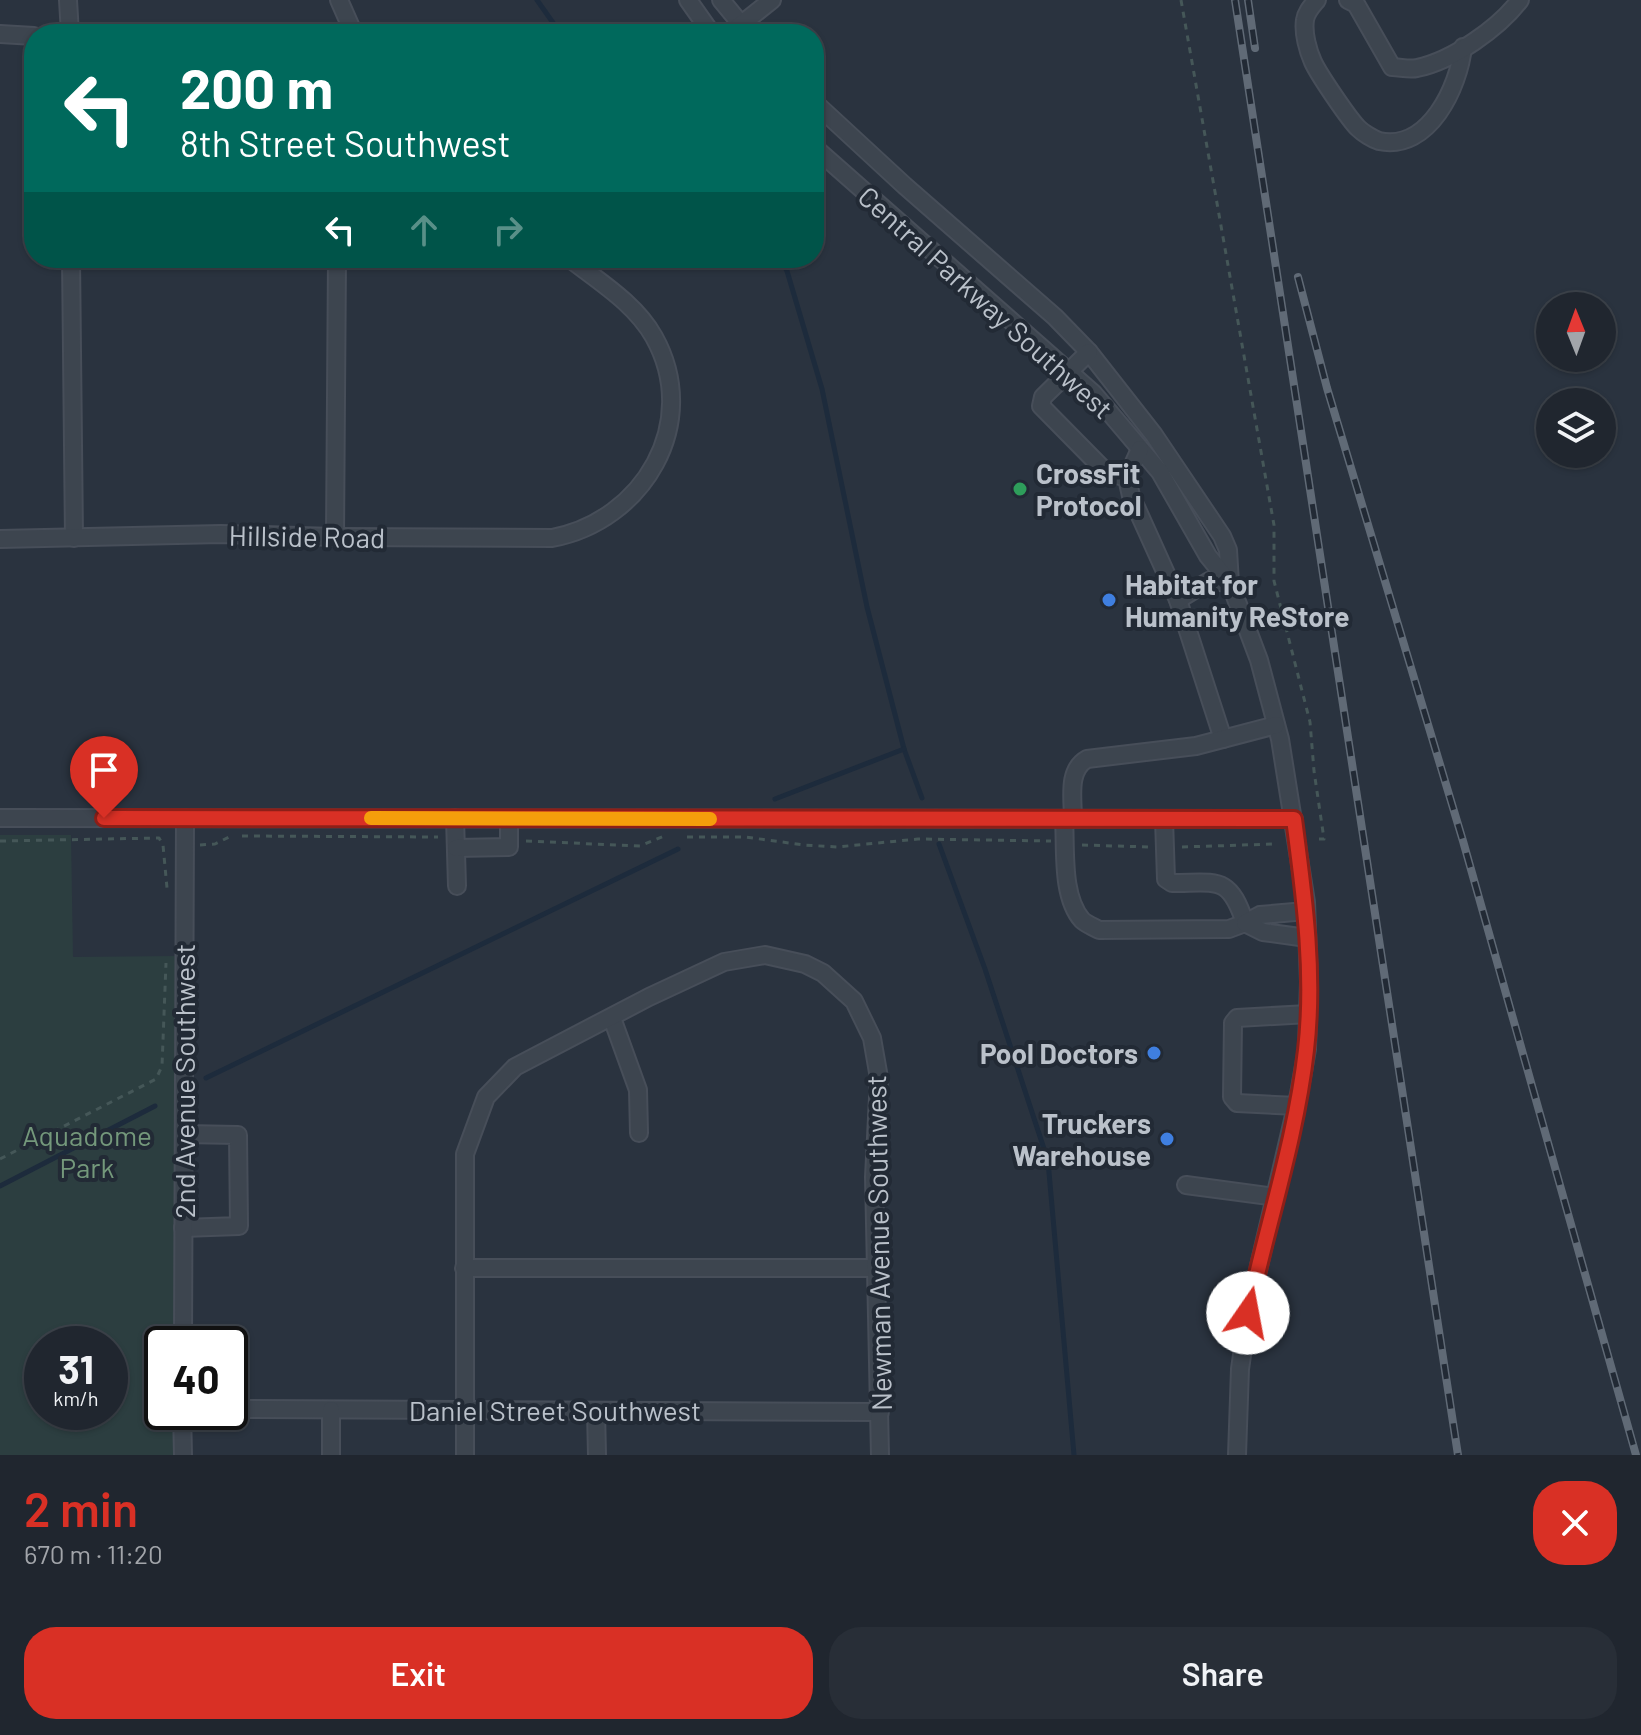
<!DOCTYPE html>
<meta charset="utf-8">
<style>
:root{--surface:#20262f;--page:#282e37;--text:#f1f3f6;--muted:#a2a5aa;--line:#3d434b;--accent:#d93025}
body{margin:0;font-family:Barlow,sans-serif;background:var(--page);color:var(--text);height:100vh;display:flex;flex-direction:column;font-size:30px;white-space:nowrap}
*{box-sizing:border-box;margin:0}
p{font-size:26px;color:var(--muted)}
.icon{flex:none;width:44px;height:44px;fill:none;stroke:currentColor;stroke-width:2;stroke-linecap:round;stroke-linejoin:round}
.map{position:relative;height:1455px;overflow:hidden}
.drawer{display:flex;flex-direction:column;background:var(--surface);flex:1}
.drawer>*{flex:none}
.hud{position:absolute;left:24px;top:24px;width:800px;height:244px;border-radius:32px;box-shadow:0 2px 6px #0004,0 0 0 2px var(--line);background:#00695c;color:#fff;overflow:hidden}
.needle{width:52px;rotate:359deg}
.buttons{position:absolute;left:1536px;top:292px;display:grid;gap:16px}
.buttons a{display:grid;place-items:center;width:80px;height:80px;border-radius:50%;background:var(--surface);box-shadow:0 2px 6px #0004,0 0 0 2px var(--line);font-size:40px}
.speed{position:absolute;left:24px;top:1326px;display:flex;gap:16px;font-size:40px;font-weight:700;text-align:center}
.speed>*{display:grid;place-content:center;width:104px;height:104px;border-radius:50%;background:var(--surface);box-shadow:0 2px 6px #0004,0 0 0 2px var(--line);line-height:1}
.speed small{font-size:20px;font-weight:400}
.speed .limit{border:4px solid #111;border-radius:12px;background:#fff;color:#111}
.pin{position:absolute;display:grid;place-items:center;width:68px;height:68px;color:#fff;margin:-82px -34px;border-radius:50% 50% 50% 0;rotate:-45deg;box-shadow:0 0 8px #0007}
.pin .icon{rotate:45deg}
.me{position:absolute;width:88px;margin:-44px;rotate:12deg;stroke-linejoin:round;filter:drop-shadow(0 0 6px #0008)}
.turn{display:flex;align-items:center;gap:28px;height:168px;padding:0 24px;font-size:36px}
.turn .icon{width:104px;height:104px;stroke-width:2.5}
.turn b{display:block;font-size:56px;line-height:68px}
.lanes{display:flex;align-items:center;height:76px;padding:0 24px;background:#0003;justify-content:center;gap:40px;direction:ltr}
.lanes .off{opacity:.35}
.round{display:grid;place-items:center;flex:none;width:84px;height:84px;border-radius:32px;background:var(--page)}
.headline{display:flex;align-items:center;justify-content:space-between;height:136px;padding:0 24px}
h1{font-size:48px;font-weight:600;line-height:60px;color:var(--accent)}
.action{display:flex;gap:16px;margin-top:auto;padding:16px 24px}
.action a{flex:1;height:92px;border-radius:32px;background:var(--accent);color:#fff;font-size:32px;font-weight:600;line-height:92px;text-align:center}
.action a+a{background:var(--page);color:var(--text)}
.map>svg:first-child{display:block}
.green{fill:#2c3e40;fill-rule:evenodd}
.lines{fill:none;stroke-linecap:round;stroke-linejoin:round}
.stream{stroke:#1d2b3c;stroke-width:5}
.minor-casing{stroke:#474e59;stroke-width:20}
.path{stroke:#455758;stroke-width:3;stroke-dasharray:6 6;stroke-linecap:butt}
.minor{stroke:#3d454f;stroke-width:16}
.rail-casing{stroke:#606a76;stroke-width:8}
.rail{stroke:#222a35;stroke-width:5;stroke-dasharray:15;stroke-linecap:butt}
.route-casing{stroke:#8d1f18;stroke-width:20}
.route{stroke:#d93025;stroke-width:14}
.slow{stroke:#f59e0b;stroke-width:14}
.leisure-dot{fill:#2e9e5b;stroke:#222a35;stroke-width:3}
.shop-dot{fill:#3f7fe0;stroke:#222a35;stroke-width:3}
.labels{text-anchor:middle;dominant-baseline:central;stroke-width:8;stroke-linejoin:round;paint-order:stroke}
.street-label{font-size:28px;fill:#bac1ca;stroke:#222a35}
.poi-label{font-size:28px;font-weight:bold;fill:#bac1ca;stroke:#222a35;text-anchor:start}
.park-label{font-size:28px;fill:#74987b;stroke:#222a35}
</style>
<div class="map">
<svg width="1641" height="1455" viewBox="0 0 1641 1455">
<rect width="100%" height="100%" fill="#2a333f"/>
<path class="green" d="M0,835H71L73,957L175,956L174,1344H162V1412H174V1455H0ZM42,1344H110V1412H42Z"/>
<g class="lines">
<g class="stream">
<path d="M537,0L561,34"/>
<path d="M780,258L787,271L822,389L867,607L904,749L922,798"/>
<path d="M775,799L904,749"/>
<path d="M939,844L985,969L1048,1161L1074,1455"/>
<path d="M206,1078L678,849"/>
<path d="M0,1186L155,1106"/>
</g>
<defs>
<g id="minor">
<path d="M68,0L70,34"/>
<path d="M339,0L354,34"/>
<path d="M688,0L712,34"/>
<path d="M721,0L749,34"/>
<path d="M1317,0C1312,6 1306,12 1305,20C1303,33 1308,51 1313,62C1319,75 1349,119 1358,128C1363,133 1373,139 1379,141C1429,152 1459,86 1463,47"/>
<path d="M1348,0L1356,4L1392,67C1400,67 1409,70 1417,68C1452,61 1499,28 1520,0"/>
<path d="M0,34L34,36"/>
<path d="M729,34L772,0"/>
<path d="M814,102L905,186L1055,317L1089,352L1154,435L1222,536L1228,550L1230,583L1259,660L1280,739L1306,902L1309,982L1307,1049L1299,1094L1248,1313L1240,1369L1237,1455"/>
<path d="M814,147L1093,393L1160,472L1208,556L1230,583"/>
<path d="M71,258L74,538"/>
<path d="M1089,352L1043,397L1041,406L1106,472L1127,478"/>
<path d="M1140,449L1127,478L1131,496L1178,600L1223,739"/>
<path d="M335,537L337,258"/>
<path d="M0,539L221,534L335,537L552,538C643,521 702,423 654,337C635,303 598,281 569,258"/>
<path d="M1178,600L1209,581L1230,583"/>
<path d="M0,818L1294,819"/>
<path d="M455,818L457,886"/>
<path d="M1064,819C1066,849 1061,896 1082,920C1086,924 1094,927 1099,930L1229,929L1245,923C1229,875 1218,883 1172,883L1166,879L1164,819"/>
<path d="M1073,819C1073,799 1067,770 1087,759L1196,746L1276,725"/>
<path d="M456,848L509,847V819"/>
<path d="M1306,911L1260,915L1245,923L1263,932L1307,938"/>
<path d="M612,1018L638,1090L639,1133"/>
<path d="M1297,1106L1237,1103L1232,1097L1233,1023L1237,1018L1308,1014"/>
<path d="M1186,1185L1276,1197"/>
<path d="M183,1228L239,1226L238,1135L184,1134"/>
<path d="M464,1268H876"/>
<path d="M183,1344L185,818"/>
<path d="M230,1409L880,1412"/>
<path d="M596,1411L597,1455"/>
<path d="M182,1412L183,1455"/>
<path d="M331,1455V1410"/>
<path d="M465,1455V1154L486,1097L515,1067L649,997L724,962L765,955L805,964L823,973L854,1001L872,1038L879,1078L874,1177L880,1455"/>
</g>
</defs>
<use href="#minor" class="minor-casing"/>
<g class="path">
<path d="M1181,0L1274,525V581L1310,722L1314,771L1324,839H1319"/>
<path d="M242,836L438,837"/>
<path d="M687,837H745L804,845L837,847L918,839L1051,841"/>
<path d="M0,841L159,838L163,845L167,888"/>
<path d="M526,841L640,846L664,836"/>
<path d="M200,845L215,844L231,836"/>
<path d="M1082,845L1150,847"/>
<path d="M1182,847L1274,844"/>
<path d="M0,1159L156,1079L162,1066L166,963"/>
</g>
<use href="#minor" class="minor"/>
<defs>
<g id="rail">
<path d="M1235,0L1458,1455"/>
<path d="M1248,0L1255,48"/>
<path d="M1298,277L1327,388L1463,841L1636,1455"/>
</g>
</defs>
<use href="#rail" class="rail-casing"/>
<use href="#rail" class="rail"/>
</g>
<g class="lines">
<defs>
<path id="route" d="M104,818L1294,819C1304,895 1315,973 1306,1050C1296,1139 1267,1225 1248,1313"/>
</defs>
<use href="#route" class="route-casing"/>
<use href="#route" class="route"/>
<path class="slow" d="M371,818L710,819"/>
</g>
<circle class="leisure-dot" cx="1020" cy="489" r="8"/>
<g class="shop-dot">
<circle cx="1109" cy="600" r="8"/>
<circle cx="1154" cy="1053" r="8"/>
<circle cx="1167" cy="1139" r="8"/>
</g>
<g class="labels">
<g class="street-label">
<text transform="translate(986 302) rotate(42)">Central Parkway Southwest</text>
<text transform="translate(307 536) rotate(1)">Hillside Road</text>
<text transform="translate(184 1081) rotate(-90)">2nd Avenue Southwest</text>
<text transform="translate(878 1243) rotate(-91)">Newman Avenue Southwest</text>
<text x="555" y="1410">Daniel Street Southwest</text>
</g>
<g class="poi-label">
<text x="1036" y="473">CrossFit<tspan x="1036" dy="32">Protocol</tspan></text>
<text x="1125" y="584">Habitat for<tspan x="1125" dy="32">Humanity ReStore</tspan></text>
<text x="1138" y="1053" text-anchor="end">Pool Doctors</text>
<text x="1151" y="1123" text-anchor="end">Truckers<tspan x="1151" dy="32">Warehouse</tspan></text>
</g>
<g class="park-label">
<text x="87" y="1135">Aquadome<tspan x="87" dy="32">Park</tspan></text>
</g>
</g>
</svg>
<div class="buttons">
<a><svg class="needle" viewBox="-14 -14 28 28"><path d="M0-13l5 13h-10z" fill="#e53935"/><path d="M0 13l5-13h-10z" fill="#a2a5aa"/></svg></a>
<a><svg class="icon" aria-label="layers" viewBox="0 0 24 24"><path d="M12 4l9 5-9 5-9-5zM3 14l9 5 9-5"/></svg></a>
</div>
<div class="speed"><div>31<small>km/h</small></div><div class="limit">40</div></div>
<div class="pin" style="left:104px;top:818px;background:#d93025"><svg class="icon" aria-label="arrive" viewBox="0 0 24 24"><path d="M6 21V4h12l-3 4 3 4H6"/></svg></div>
<svg class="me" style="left:1248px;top:1313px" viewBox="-20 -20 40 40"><circle r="19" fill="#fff"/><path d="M0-13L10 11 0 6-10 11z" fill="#d93025"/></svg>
<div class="hud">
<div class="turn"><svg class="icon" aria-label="left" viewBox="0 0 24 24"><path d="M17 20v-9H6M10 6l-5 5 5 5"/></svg><div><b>200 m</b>8th Street Southwest</div></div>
<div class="lanes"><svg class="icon" aria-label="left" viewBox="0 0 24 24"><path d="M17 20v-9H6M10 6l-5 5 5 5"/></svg><svg class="icon off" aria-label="ahead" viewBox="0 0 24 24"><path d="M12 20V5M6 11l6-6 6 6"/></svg><svg class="icon off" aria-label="right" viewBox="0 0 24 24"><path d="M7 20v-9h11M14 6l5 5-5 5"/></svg></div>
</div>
</div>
<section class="drawer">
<div class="headline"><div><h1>2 min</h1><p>670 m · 11:20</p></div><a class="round" style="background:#d93025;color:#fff"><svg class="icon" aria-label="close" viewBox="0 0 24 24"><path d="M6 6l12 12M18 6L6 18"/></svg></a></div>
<div class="action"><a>Exit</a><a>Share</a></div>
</section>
